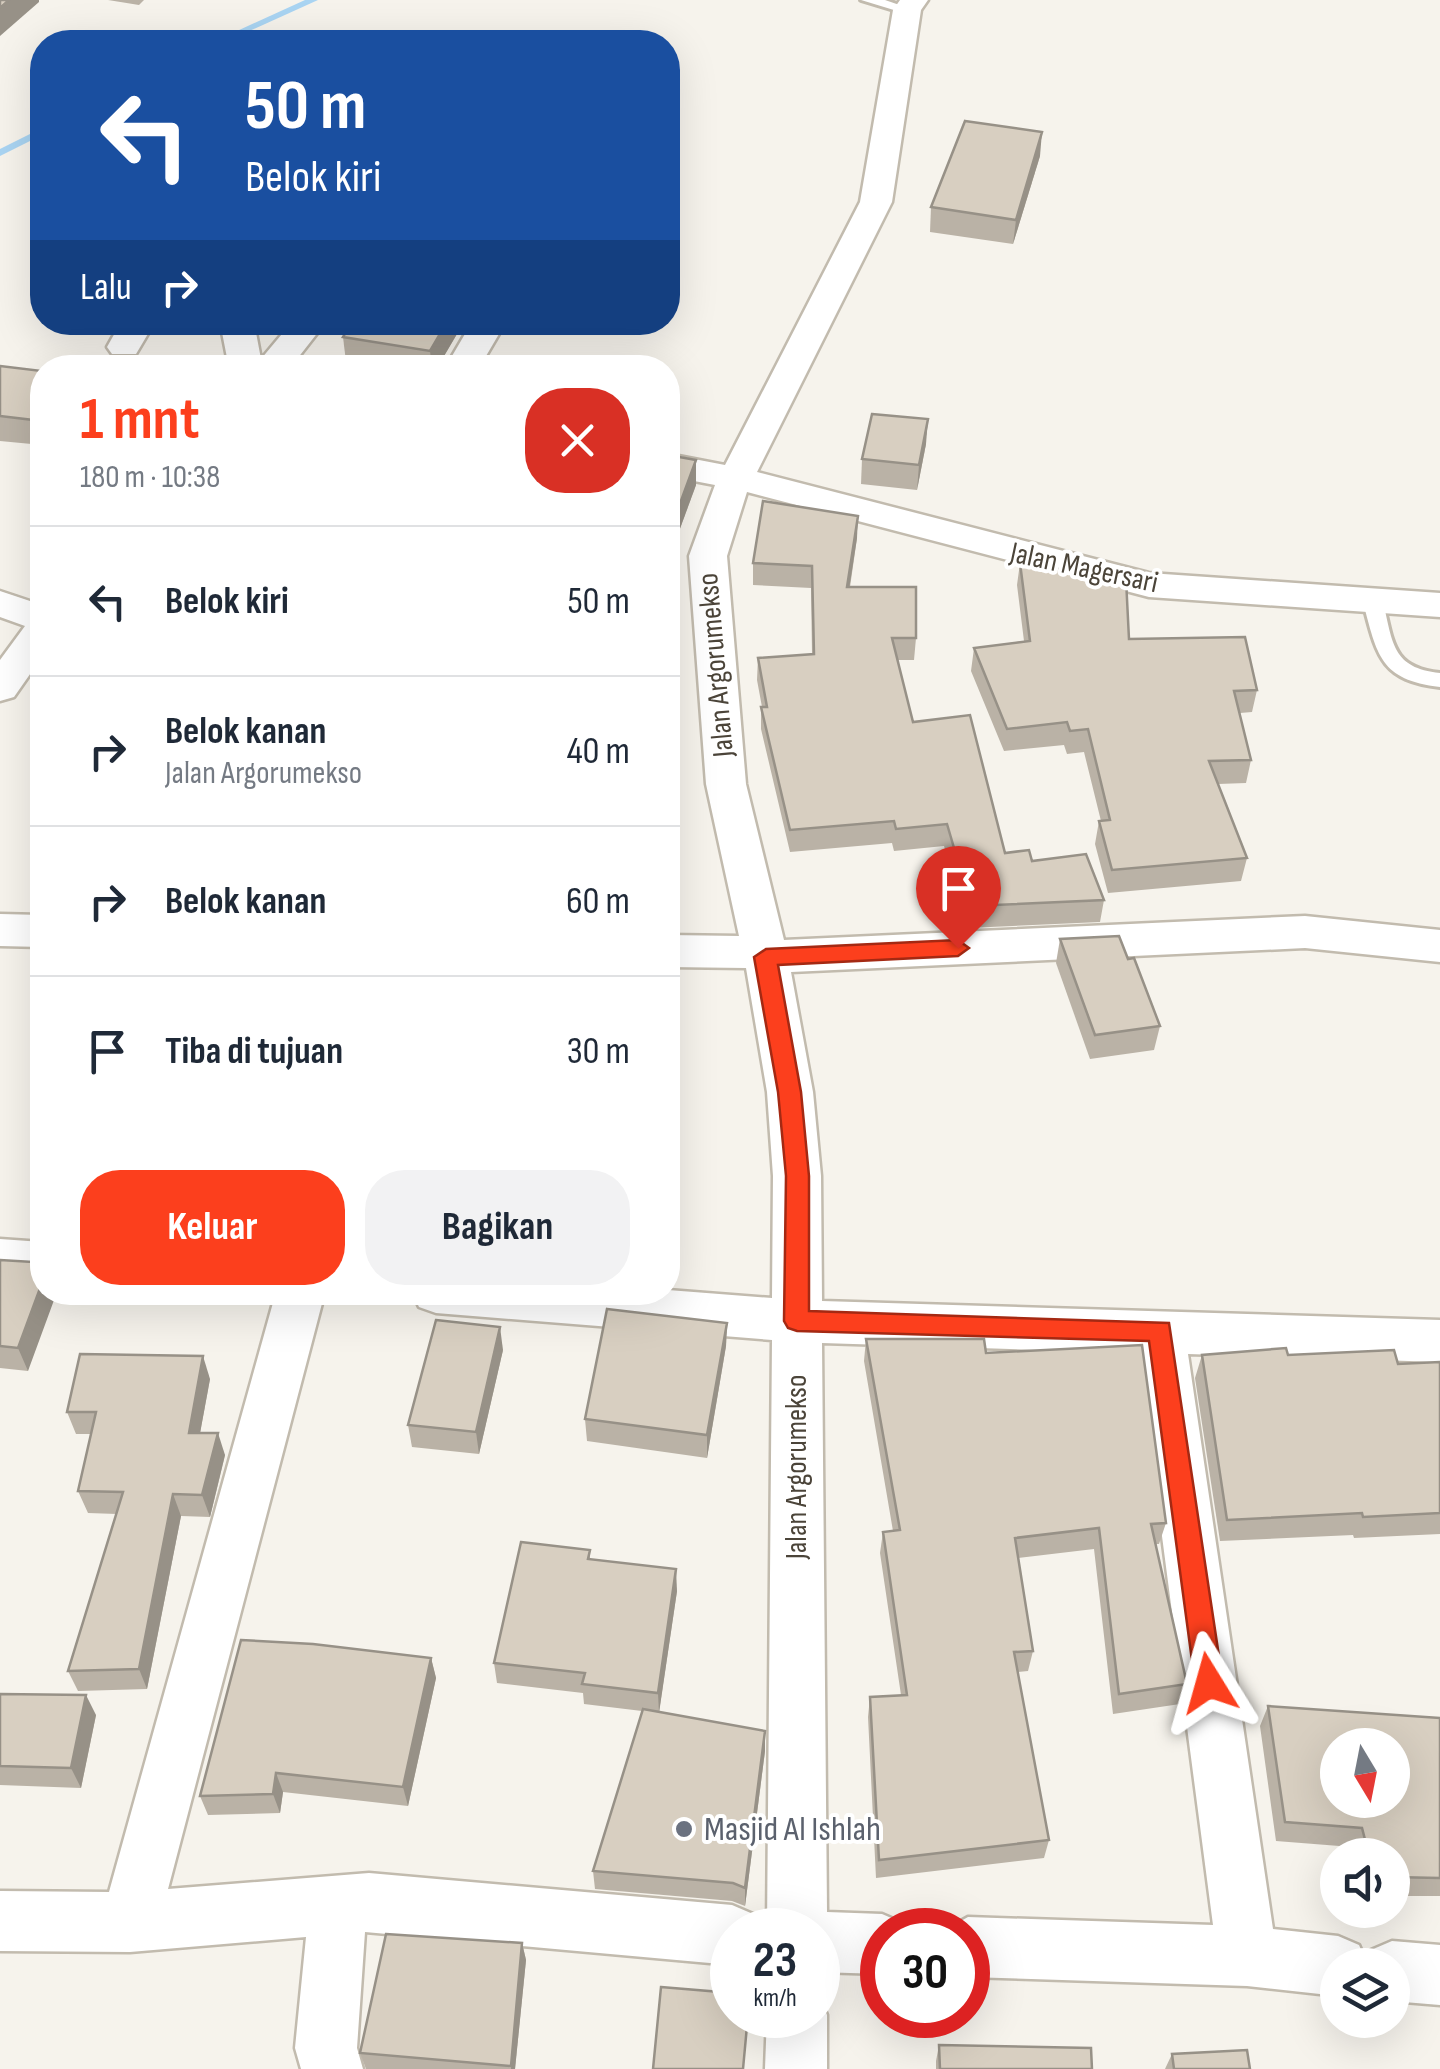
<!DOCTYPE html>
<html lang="id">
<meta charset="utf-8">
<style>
:root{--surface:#fff;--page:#f2f2f3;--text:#1f2937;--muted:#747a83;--line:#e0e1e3;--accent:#fc3f1d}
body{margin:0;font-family:"Sofia Sans Condensed",sans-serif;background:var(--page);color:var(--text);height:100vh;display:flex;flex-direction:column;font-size:38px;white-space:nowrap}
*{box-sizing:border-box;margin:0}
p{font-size:32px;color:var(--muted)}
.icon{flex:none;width:55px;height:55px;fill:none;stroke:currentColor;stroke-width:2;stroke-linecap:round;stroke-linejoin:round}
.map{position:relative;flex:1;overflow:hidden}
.details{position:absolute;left:30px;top:355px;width:650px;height:950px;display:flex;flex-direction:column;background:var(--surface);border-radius:40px;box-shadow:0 10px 40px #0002}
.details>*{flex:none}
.top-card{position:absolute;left:30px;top:30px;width:650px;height:305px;border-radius:40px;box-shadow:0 10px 40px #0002;background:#1a4fa0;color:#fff;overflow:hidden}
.needle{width:65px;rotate:170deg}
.buttons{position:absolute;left:1320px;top:1728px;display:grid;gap:20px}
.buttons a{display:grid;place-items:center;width:90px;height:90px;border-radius:50%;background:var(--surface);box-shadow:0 10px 40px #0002;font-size:50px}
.speed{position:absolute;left:710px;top:1908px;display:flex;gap:20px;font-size:50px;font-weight:700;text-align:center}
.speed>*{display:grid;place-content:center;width:130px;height:130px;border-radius:50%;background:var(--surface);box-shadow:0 10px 40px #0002;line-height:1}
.speed small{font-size:25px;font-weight:400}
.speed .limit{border:15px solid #d22;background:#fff;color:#111}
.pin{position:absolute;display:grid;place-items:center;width:85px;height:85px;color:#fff;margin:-102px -42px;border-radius:50% 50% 50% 0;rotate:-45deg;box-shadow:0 0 10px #0007}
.pin .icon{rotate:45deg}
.me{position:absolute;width:110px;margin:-55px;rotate:352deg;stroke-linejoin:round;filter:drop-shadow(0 0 8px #0008)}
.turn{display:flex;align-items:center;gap:35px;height:210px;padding:0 50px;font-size:45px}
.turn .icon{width:130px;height:130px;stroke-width:2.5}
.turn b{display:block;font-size:70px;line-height:85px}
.then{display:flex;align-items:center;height:95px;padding:0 50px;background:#0003;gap:20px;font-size:38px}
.round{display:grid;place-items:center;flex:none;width:105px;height:105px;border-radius:40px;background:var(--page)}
.headline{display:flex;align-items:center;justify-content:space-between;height:170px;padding:0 50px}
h1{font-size:60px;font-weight:700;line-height:75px;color:var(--accent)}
.action{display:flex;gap:20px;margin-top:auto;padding:20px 50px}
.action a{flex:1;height:115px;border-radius:40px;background:var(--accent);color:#fff;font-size:40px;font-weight:700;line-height:115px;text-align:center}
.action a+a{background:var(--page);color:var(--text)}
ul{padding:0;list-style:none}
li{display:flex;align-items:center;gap:30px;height:150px;padding:0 50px;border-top:2px solid var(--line)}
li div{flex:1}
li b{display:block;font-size:38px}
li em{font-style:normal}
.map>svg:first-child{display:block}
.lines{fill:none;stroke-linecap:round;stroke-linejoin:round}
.stream{fill:#a9d4f2;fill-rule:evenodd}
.lane-casing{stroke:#c2bbae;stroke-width:6}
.street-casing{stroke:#c2bbae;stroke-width:5}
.lane{fill:#fff;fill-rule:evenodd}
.street{fill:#fff;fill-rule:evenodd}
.wall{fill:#bab2a6}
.shaded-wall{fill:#979187}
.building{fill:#d8cfc1;stroke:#979187;stroke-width:2.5;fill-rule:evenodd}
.route{fill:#fc3f1d;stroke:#a42913;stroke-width:2.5}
.worship-dot{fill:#6b7280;stroke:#fff;stroke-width:4}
.labels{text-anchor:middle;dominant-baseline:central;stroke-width:8;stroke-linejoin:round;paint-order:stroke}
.street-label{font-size:30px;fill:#4b4439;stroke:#fff}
.near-worship-label{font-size:35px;fill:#5b616d;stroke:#fff;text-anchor:start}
</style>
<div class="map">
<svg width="1440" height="2069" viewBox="0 0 1440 2069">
<rect width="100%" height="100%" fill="#f6f3ec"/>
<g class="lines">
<g class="stream">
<path d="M305,0H318L225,42H213Z"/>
<path d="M42,128V135L0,156V149Z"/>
</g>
<defs>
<g id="lane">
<path d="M861,0H885L914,10L907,14Z"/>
<path d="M1373,596L1383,602C1393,643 1392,668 1440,673V687C1380,680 1377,655 1363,602Z"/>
</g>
<g id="street">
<path d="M900,0H928L921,10L892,202L757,472L1149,573L1440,593V617L1149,597L747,492L727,556L746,784L784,940L1305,916L1440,930V962L1305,948L791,972L813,1092L821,1176L822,1301L1440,1320V1362L1188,1354L1273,1929L1338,1936L1359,1945L1366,1961L1371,1950L1392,1941L1440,1945V2005L1392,2001V1965H1338V1996L1247,1986L968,1977V1930H945L968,1917L1213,1925L1138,1353L822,1343L827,1912L882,1914L903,1923L906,1930H882V1974L818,1972V1930H767L772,1340L436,1313L419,1307L412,1292L668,1290L772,1298L773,1176L767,1092L746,968L668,967V935L739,936L706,784L689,556L715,485L668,476V454L725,465L860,202L893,10Z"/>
<path d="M121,322H155L136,354H112L107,347Z"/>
<path d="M220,322H254L261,359L292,322H326L290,368H229Z"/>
<path d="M472,322H506L479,368H445Z"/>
<path d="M0,591L42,605V657L14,697L0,701V660L25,626L0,617Z"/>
<path d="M0,914L42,915V947L0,946Z"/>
<path d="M0,1239L42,1242V1282L0,1279Z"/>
<path d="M276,1292H325L168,1889L369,1873L732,1905L753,1914L760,1930H732V1965L365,1932L357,2048L363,2069H301L295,2048L306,1937L130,1952L0,1951V1891L109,1892Z"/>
<path d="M818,1993L827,2015V2069H765L767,2015H818Z"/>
</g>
</defs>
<use href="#lane" class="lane-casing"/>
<use href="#street" class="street-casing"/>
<use href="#lane" class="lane"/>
<use href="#street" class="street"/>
</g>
<g class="wall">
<path d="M108,0H144L139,5Z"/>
<path d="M1040,156L1013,244L930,232L931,207Z"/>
<path d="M352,322H464L437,368H381L346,362L343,337Z"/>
<path d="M0,366L42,371V445L0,441Z"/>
<path d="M926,444L917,490L861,484L862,459Z"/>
<path d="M668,455L696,460V485L671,553L668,552Z"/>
<path d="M857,538L850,587L916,638L914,660H898L913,722L1005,853L1032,861L1104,900L1100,922L968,928L944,846L894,851L892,843L790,852L761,729V707H762L757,680L758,658L812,654L811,588L753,585V563Z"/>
<path d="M1020,563L1129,639L1257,690L1252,712L1240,713L1251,760L1246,783L1218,784L1247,858L1241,881L1108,893L1095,844L1099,821H1101L1084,752L1067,754L1064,745L1004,751L971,671L974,648L1024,641L1017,585Z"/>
<path d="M1060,939L1128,959L1160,1026L1154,1050L1090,1059L1056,963Z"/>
<path d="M42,1247L28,1371L0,1368V1260L33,1262L37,1259Z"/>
<path d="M727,1323L726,1346L707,1458L587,1441L585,1419Z"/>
<path d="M866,1339L986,1353L1166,1523L1159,1544H1156L1187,1684L1180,1704L1113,1714L1094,1549L1018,1558L1033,1651L1028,1671L1018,1672L1049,1840L1044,1858L876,1878L868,1717L870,1697L901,1695L880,1553L883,1532L893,1531L864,1361Z"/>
<path d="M503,1350L479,1454L412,1447L408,1425Z"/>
<path d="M1202,1355H1288L1398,1364L1440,1362V1534L1354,1538L1353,1535L1220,1541L1195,1378Z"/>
<path d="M210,1379L200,1433L225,1455L210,1517L181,1516L147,1689L78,1691L68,1671L117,1514L88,1513L78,1491L91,1434H76L67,1412Z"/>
<path d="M590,1550V1560L677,1591L659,1712L765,1731V1751L745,1906L732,1901L595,1889L593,1871L642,1711L584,1704L583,1693L497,1683L494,1663Z"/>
<path d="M431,1658L436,1678L408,1806L283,1792L280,1813L208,1815L200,1796Z"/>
<path d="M0,1694L96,1715L81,1788L0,1785Z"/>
<path d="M1268,1706L1440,1718V1896H1392V1855H1354L1352,1847L1276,1841L1260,1726Z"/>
<path d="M522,1943L526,1960L515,2069H366L360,2053Z"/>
<path d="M939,2045L1092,2069H936V2061Z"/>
<path d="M1172,2054L1250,2069H1165Z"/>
</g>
<g class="shaded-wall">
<path d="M9,0H39V2L0,36V8Z"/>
<path d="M1042,132L1040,156L1013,244L1016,220Z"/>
<path d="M447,322H464L437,368H432L430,351Z"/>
<path d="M928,419L926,444L917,490L919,465Z"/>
<path d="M696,460V485L671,553V528Z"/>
<path d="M858,516L857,538L846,609L847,587Z"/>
<path d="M42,1283V1292H57L28,1371L18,1348Z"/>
<path d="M727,1323L726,1346L707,1458V1435Z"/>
<path d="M500,1327L503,1350L479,1454L476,1432Z"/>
<path d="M203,1356L210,1379L196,1455L189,1433Z"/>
<path d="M218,1433L225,1455L210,1517L202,1495Z"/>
<path d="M173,1494L181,1516L147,1689L139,1669Z"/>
<path d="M676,1569L677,1591L659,1713L658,1693Z"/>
<path d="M431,1658L436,1678L408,1806L403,1787Z"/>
<path d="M86,1695L96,1715L81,1788L71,1768Z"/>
<path d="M765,1731V1751L745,1906V1888Z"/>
<path d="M276,1773L283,1792L280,1813L273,1794Z"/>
<path d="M522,1943L526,1960L515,2069H511Z"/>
</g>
<g class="building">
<path d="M0,0H9L0,8Z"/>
<path d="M965,121L1042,132L1016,220L931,207Z"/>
<path d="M352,322H447L430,351L343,337Z"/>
<path d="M122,363L156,368H120Z"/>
<path d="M0,366L42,371V421L0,416Z"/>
<path d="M872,414L928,419L919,465L862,459Z"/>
<path d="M668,455L696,460L671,528L668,527Z"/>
<path d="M763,501L858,516L847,587H916V638H892L913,722L970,715L1005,853L1029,850L1032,861L1086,854L1104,900L971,906L947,824L896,829L894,821L790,830L761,707H767L758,658L814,654L812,566L753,563Z"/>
<path d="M1020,563L1126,579L1129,639L1245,637L1257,690L1234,691L1251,760L1209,761L1247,858L1112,870L1099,821L1110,820L1088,729L1070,731L1067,722L1007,729L974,648L1030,641Z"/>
<path d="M1119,936L1128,959L1134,958L1160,1026L1095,1035L1060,939Z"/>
<path d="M37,1246L42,1247V1283L18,1348L0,1346V1260L33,1262L37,1259Z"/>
<path d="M607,1309L727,1323L707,1435L585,1419Z"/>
<path d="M436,1320L500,1327L476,1432L408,1425Z"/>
<path d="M866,1339H984L986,1353L1142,1345L1166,1523L1151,1524L1187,1684L1119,1694L1099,1528L1015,1538L1033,1651L1014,1652L1049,1840L879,1860L870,1697L907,1695L883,1532L900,1530Z"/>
<path d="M1286,1348L1288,1355L1394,1350L1398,1364L1440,1362V1513L1363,1517L1362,1513L1227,1520L1202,1355Z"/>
<path d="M80,1354L203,1356L189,1433H218L202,1495L173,1494L139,1669L68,1671L123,1492L78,1491L96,1412H67Z"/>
<path d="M521,1542L590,1550L588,1559L676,1569L658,1693L582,1684L585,1673L494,1663Z"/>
<path d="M241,1640L313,1644L431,1658L403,1787L276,1773L273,1794L200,1796Z"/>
<path d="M0,1694L86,1695L71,1768L0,1766Z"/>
<path d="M1268,1706L1440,1718V1878L1392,1877V1855H1369L1362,1828L1285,1822ZM1338,1745H1392V1800H1338Z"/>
<path d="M643,1709L765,1731L745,1888L733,1883L593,1871Z"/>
<path d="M386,1934L522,1943L511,2066L360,2053Z"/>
<path d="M661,1987L732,1993V2015H748L743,2069H653Z"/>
<path d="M939,2045L1091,2048L1092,2069H940Z"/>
<path d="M1247,2050L1250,2069H1174L1172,2054Z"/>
</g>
<path class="route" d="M958,940L969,948L958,956L778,965L801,1092L809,1176V1311L1169,1323L1223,1683L1219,1692L1209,1696L1199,1692L1195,1683L1149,1341L797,1331L788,1328L784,1321L786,1176L778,1092L754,957L766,949Z"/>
<circle class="worship-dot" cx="684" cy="1829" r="10"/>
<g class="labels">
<g class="street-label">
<text transform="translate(1084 568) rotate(12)">Jalan Magersari</text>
<text transform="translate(716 665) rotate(-95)">Jalan Argorumekso</text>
<text transform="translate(797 1467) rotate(-90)">Jalan Argorumekso</text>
</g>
<g class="near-worship-label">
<text x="704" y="1829">Masjid Al Ishlah</text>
</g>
</g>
</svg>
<div class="buttons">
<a><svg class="needle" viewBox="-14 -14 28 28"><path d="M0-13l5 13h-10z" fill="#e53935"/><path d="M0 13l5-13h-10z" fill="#747a83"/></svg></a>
<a><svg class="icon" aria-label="sound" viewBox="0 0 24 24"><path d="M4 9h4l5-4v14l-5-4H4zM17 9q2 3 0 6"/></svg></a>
<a><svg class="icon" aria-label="layers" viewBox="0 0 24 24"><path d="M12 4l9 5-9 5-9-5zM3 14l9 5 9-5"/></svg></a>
</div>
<div class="speed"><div>23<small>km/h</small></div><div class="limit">30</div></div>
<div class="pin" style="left:958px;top:948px;background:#d93025"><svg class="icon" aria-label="arrive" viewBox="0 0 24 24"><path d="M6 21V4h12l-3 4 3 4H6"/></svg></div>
<svg class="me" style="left:1209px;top:1683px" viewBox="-20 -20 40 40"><path d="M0-17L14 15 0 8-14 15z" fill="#fc3f1d" stroke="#fff" stroke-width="4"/></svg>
<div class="top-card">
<div class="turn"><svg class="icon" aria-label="left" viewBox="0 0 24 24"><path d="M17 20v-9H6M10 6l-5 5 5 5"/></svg><div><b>50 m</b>Belok kiri</div></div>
<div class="then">Lalu<svg class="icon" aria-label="right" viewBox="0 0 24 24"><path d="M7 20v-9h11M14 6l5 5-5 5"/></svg></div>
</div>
<section class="details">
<div class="headline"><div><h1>1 mnt</h1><p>180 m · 10:38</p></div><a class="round" style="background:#d93025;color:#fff"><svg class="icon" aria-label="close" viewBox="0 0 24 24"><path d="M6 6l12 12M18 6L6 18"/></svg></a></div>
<ul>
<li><svg class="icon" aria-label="left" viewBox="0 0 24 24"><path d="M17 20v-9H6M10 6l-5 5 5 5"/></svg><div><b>Belok kiri</b></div><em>50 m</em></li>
<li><svg class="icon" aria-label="right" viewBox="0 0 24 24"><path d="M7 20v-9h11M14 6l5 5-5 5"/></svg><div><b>Belok kanan</b><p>Jalan Argorumekso</p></div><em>40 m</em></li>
<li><svg class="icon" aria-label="right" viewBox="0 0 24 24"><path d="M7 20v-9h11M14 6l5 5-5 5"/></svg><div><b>Belok kanan</b></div><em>60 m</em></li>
<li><svg class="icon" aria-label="arrive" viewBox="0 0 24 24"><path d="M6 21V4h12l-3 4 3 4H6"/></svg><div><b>Tiba di tujuan</b></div><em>30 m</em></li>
</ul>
<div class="action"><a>Keluar</a><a>Bagikan</a></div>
</section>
</div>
